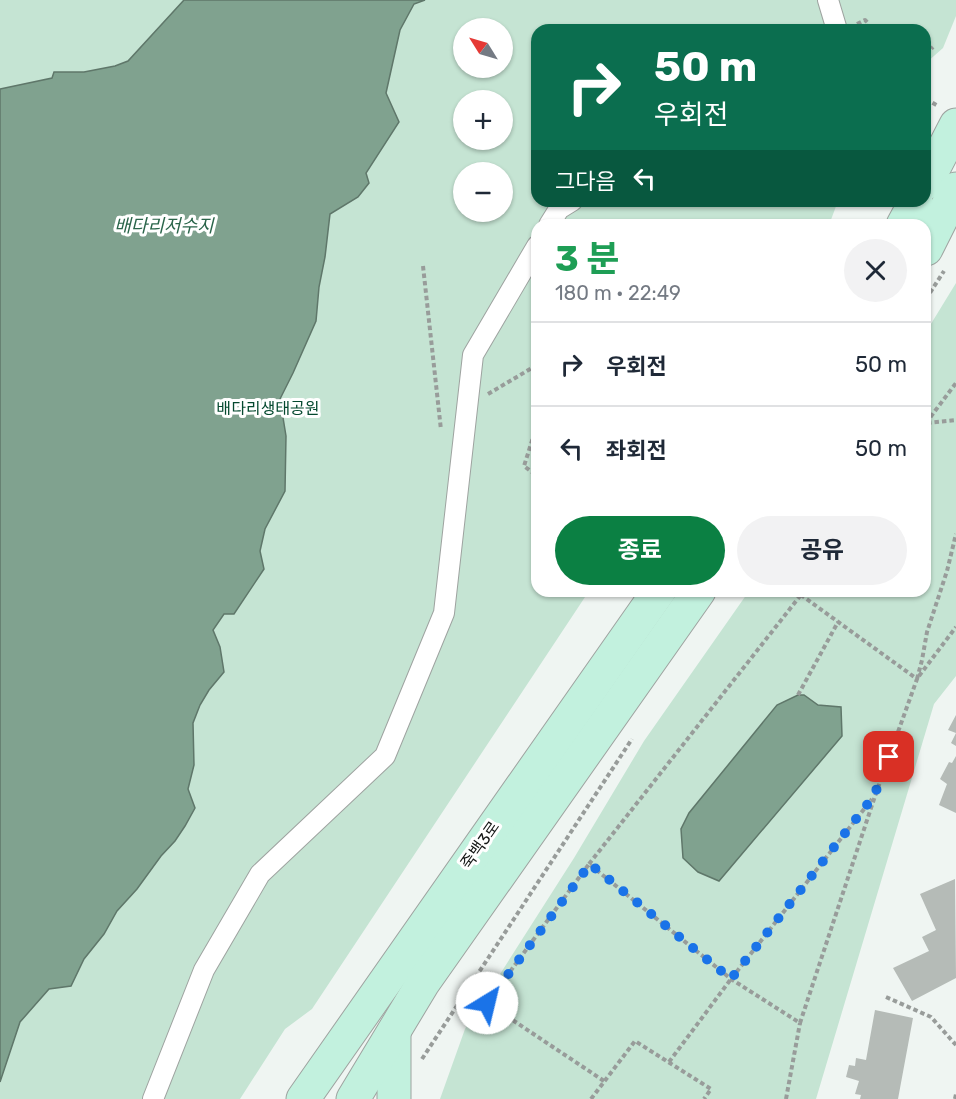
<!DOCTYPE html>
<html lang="ko">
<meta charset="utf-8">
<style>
:root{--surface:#fff;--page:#f2f2f3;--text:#1f2937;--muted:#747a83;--line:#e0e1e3;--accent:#0b8043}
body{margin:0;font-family:Rubik,"Noto Sans KR",sans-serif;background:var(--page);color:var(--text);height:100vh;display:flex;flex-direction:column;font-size:22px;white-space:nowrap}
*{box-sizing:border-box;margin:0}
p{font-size:20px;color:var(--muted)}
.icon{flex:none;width:33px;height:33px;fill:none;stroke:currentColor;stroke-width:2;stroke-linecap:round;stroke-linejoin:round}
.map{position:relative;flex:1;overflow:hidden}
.sheet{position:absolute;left:531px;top:219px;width:400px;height:378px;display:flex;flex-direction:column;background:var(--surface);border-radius:18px;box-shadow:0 2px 4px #0004}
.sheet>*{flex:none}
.banner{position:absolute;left:531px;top:24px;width:400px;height:183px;border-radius:18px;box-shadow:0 2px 4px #0004;background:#0b6e4f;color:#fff;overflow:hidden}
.needle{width:39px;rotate:307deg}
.tools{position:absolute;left:453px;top:18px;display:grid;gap:12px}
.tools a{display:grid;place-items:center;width:60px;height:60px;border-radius:50%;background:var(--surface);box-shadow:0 2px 4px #0004;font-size:30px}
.pin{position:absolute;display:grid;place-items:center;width:51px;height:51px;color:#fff;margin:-26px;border-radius:12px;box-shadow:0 3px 9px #0006}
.me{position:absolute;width:66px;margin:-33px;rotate:36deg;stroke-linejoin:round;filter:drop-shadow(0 0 4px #0008)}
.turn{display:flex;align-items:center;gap:21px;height:126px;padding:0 24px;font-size:27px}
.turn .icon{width:78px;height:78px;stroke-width:2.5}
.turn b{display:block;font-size:42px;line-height:51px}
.then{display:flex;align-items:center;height:57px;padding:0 24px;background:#0003;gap:12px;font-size:22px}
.round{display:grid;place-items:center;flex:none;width:63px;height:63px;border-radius:32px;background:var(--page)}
.overview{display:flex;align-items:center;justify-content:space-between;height:102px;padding:0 24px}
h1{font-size:36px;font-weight:700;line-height:45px;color:#1e9e55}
.primary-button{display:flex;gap:12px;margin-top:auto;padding:12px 24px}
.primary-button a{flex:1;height:69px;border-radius:36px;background:var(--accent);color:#fff;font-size:24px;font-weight:700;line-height:69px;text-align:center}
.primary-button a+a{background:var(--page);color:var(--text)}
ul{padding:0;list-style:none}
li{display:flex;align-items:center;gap:18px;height:84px;padding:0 24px;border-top:2px solid var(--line)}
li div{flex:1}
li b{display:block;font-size:22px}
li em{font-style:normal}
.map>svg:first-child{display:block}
.green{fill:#c5e4d3;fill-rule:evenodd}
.water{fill:#80a28f;stroke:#5f776a;stroke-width:1.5}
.building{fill:#b5bbb7}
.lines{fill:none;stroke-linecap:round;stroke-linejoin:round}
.pedestrian-casing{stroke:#9ea3a0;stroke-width:22}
.secondary-casing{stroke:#9ea3a0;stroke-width:35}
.path{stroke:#989c9a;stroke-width:4;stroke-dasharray:4.5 3;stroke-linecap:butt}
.pedestrian{stroke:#fff;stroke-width:20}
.secondary{stroke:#c2f1de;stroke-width:33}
.route{stroke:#1a73e8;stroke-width:10;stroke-dasharray:0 18}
.labels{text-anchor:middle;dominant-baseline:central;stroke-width:6;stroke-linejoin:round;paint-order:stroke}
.park-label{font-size:16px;fill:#05492f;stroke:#fff}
.street-label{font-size:16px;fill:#121413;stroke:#fff}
.water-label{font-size:18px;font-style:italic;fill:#2a654a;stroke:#fff}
</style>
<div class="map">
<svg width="956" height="1099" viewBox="0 0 956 1099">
<rect width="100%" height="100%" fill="#eff5f2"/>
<g class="green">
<path d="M0,0H956V16L943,48L926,63V30H537V201H838L829,225H537V591H589L312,1009L285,1029L240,1099H0ZM464,28H502V68H464ZM464,100H502V140H464ZM464,172H502V212H464Z"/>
<path d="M956,283V676L934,704L816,1099H440L465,1029L574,858L644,741L749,591H926V332Z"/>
</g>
<g class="water">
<path d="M184,0H425L414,4L400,30L386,93L399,122L366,173L369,183L358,197L330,214L325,257L319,287L316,321L293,373L280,399L286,436L285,491L265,529L260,551L264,569L234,614H224L213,630L220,647L224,672L209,690L200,705L193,723L194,765L188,789L195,808L185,826L175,841L161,856L137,889L117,911L104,934L84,959L71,986L49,989L20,1022L0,1082V89L52,78L54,72H84L115,66L128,61Z"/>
<path d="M798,695H804L818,705L841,707L842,736L719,881L698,872L683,858L681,829L689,813L777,705Z"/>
</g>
<g class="building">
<path d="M956,715V746L951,743L956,733L948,730Z"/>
<path d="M956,756V813L939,805L947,784L940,779L949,762L952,763Z"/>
<path d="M955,879L956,978L912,1001L893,968L929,951L922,937L936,930L920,894Z"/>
<path d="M875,1010L913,1018L898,1099H860L861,1095L855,1094L859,1081L846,1077L849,1065L855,1066L856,1058L866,1060Z"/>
</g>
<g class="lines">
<defs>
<g id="pedestrian">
<path d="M828,0L837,30"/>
<path d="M549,225L559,209L572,201"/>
<path d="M153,1099L204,970L260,874L385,756L444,613L473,355L537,246"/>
</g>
<g id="secondary">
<path d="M926,183L956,125"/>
<path d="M903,225L916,201"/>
<path d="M926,249L956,189"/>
<path d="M394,1032V1099"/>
<path d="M303,1099L659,591"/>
<path d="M353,1099L423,983L699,591"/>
</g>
</defs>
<use href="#pedestrian" class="pedestrian-casing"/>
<use href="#secondary" class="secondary-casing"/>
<g class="path">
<path d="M857,24L865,20L869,24L867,30"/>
<path d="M926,54L933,47"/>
<path d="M926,99L938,106"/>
<path d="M423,266L441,430"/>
<path d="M926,299L944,271"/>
<path d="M488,394L537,365"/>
<path d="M926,423L956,383"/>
<path d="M927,423L956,420"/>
<path d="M537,425L524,466L537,476"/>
<path d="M919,676L956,627"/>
<path d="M917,679L922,660L927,632L947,571L956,534"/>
<path d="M798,695L838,622"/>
<path d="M589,864L804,591"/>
<path d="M886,997L931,1017L956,1045"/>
<path d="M422,1059L632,739"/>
<path d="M669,1062L731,979L872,799"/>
<path d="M604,1081L487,1003L589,864L731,979L800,1023L875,796L917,679L801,595"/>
<path d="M591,1099L635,1041L711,1089L704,1099"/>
<path d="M786,1099L800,1023"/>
<path d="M955,1099L956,1094"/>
</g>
<use href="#pedestrian" class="pedestrian"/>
<use href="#secondary" class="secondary"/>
</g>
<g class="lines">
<path class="route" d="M487,1003L590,864L731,979L874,796L889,757"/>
</g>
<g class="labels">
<g class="park-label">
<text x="268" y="408">배다리생태공원</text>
</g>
<g class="street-label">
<text transform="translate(480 845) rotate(-55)">죽백3로</text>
</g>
<g class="water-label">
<text x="164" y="226">배다리저수지</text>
</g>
</g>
</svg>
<div class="tools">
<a><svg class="needle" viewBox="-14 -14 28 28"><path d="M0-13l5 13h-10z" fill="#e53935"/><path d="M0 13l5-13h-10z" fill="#747a83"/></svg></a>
<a>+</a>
<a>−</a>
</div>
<div class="pin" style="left:889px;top:757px;background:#d93025"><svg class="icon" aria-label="arrive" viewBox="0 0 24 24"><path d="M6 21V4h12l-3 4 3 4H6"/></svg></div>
<svg class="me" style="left:487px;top:1003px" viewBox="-20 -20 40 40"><circle r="19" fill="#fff"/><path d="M0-13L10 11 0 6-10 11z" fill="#1a73e8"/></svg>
<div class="banner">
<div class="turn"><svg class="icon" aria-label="right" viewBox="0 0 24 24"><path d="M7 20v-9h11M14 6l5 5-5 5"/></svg><div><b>50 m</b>우회전</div></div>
<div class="then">그다음<svg class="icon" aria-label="left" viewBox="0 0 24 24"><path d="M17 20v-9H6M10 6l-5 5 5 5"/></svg></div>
</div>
<section class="sheet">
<div class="overview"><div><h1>3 분</h1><p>180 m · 22:49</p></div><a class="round"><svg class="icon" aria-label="close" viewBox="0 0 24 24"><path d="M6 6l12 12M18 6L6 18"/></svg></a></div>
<ul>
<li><svg class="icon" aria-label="right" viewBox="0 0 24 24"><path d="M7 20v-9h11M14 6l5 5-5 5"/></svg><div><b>우회전</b></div><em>50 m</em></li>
<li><svg class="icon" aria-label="left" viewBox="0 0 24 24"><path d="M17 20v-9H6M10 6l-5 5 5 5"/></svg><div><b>좌회전</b></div><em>50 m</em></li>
</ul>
<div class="primary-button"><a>종료</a><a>공유</a></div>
</section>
</div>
